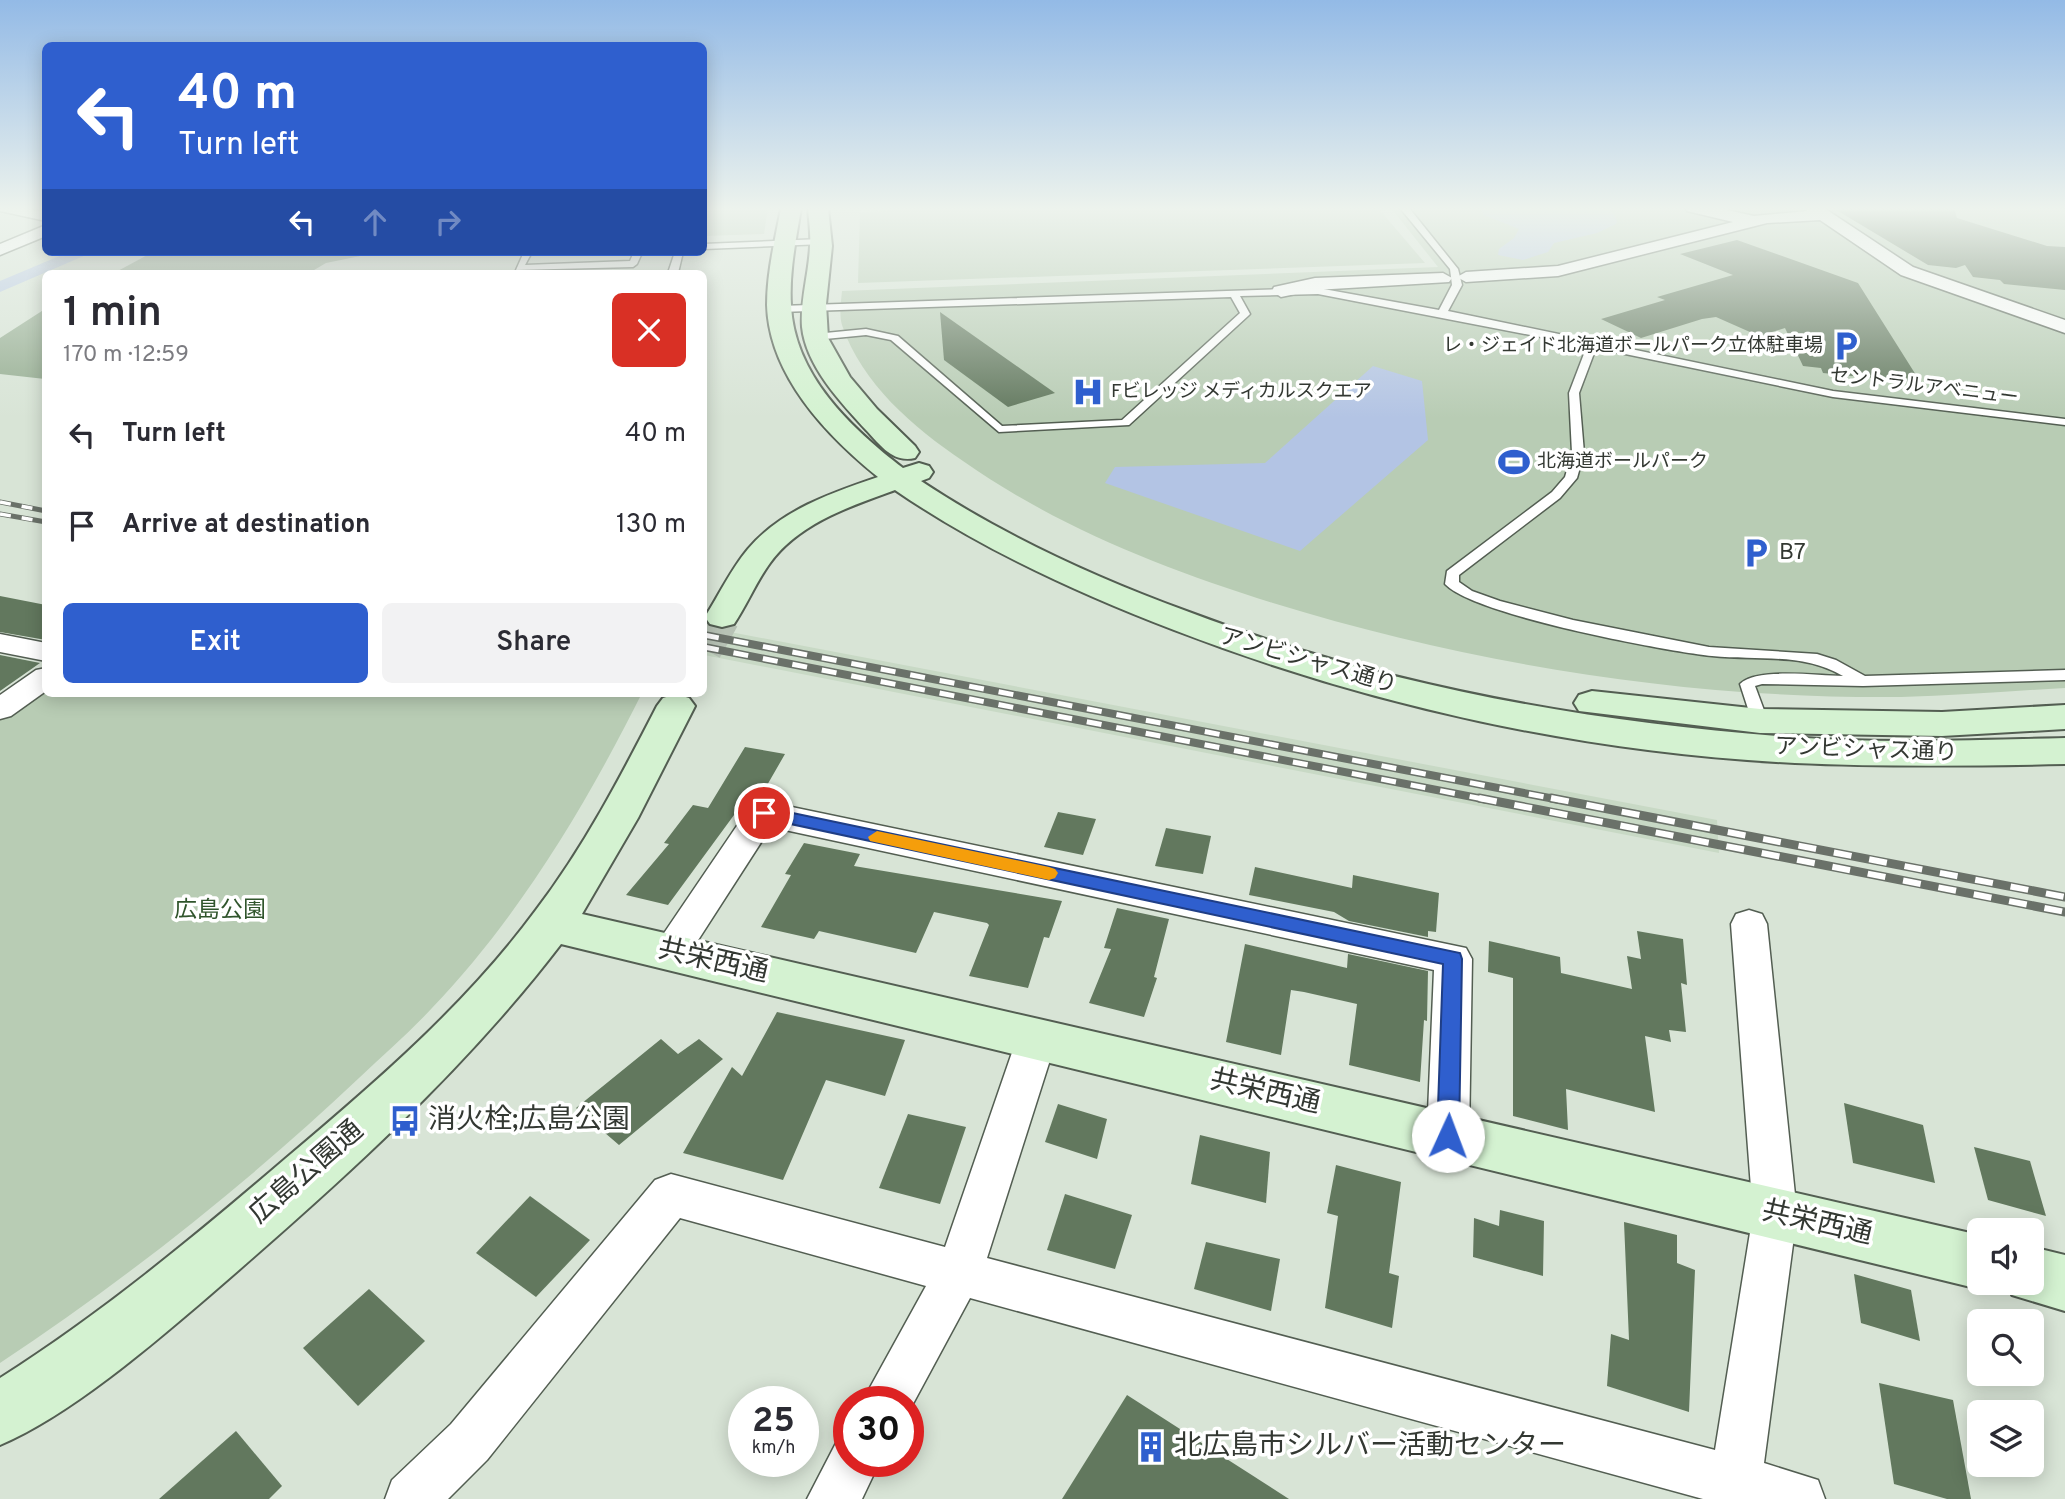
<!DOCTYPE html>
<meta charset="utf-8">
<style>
:root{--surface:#fff;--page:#f2f2f3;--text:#2b2b33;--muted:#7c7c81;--accent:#2f5fce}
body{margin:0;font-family:Overpass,"Noto Sans JP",sans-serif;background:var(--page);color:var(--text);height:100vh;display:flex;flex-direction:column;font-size:26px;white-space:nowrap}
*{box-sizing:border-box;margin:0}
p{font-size:23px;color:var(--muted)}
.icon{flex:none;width:38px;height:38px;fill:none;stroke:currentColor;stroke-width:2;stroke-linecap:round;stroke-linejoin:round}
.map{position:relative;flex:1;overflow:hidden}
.drawer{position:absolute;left:42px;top:270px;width:665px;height:427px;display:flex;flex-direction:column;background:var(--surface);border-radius:10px;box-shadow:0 4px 18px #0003}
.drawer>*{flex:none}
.banner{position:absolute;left:42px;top:42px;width:665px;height:214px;border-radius:10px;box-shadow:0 4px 18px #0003;background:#2f5fce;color:#fff;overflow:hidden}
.buttons{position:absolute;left:1967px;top:1218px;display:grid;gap:14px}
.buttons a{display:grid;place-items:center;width:77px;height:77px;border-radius:10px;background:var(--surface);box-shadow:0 4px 18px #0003;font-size:35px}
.speed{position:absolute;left:728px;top:1386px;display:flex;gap:14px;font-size:35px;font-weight:700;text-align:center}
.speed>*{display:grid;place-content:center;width:91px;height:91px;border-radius:50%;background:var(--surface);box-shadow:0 4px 18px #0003;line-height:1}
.speed small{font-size:18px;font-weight:400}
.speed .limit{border:10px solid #d22;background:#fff;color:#111}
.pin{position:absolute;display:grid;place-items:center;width:60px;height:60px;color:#fff;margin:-30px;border:4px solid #fff;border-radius:50%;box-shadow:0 2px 7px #0007}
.me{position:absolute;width:77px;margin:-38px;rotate:2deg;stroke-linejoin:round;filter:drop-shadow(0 0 5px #0008)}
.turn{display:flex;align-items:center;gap:24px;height:147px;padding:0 21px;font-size:32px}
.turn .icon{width:91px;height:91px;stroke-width:2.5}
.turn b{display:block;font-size:49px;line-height:60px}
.lanes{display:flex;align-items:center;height:66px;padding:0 21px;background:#0003;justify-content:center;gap:35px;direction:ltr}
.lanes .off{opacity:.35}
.round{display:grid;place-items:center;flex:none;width:74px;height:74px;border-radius:10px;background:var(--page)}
.overview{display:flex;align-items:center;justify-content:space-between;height:119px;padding:0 21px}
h1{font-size:42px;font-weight:600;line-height:52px}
.primary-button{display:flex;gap:14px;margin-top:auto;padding:14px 21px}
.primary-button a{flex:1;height:80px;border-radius:10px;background:var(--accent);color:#fff;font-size:28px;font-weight:600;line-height:80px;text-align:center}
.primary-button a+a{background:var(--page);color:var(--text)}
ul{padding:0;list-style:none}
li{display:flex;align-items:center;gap:21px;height:91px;padding:0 21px}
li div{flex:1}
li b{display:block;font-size:26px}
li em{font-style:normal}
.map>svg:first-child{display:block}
.built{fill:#c8d9c5}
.green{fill:#b8ccb4}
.forest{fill:#95ad91}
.water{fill:#b3c4e4}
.building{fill:#62785e}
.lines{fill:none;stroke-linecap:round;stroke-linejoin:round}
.secondary-tunnel{stroke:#b7c2b5;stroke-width:36;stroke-dasharray:36 18;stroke-linecap:butt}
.lane-casing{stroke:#535e52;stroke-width:3}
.street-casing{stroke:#535e52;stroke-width:3}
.secondary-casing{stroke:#535e52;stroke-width:4}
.lane{fill:#fff;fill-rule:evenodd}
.street{fill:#fff;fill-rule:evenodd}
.secondary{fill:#d4f2d1;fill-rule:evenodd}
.rail-far2-casing{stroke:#6a7169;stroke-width:5}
.rail-far1-casing{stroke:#6a7169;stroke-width:8}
.rail-casing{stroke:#6a7169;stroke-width:9}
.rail-far2{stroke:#fff;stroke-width:3.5;stroke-dasharray:11;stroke-linecap:butt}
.rail-far1{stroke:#fff;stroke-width:5;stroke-dasharray:15;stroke-linecap:butt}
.rail{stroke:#fff;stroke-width:6;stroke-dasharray:18;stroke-linecap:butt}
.route{fill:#2f5fce;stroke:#1f3e86;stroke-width:2}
.slow{fill:#f59e0b}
.labels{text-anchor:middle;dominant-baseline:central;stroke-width:7;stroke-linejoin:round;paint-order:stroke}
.far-poi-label{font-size:19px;fill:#333832;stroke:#fff;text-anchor:start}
.far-street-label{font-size:19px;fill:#333832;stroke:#fff}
.poi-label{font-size:23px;fill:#333832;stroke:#fff;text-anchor:start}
.street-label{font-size:23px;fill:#333832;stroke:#fff}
.park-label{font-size:23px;fill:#30552c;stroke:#fff}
.near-street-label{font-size:28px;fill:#333832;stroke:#fff}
.near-poi-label{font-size:28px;fill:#333832;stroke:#fff;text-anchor:start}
</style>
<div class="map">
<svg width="2065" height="1499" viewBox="0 0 2065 1499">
<rect width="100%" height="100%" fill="#d8e4d6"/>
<path class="built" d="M704,627L1717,820L1719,853L704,655Z"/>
<g class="green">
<path d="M704,208H768L764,234L704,236Z"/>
<path d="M957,208H1378L1425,263L858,283L860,212Z"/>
<path d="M1391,208H2065V688C2010,691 1955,696 1901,697C1689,699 1475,665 1273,603C1164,569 1057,527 963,461C913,427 862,384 842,325C839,315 841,302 842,291L1438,267Z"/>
<path d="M45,688L46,693H642C586,805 519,917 432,1008C409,1033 383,1055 359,1078C248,1183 128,1278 0,1363V720Z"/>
</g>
<g class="forest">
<path d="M153,252H380L326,263L309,273H114Z"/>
<path d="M45,309V379L0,374V338Z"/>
</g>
<g class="water">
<path d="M1484,208H1606L1614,214L1617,221L1616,224L1597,233L1554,243L1548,252L1523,260L1498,255L1499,249L1514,238L1519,229L1484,215L1481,212Z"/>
<path d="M69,252H93L0,292V281Z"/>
<path d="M1373,366L1422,381L1428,440L1300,551L1105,483L1115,467L1265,463Z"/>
</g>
<g class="building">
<path d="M1833,208H1954L1957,218L2047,246L2065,247V290L2004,284L2000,280L1973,277L1965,265L1956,268L1928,265Z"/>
<path d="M1737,240L1858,283L1921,383L1823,373L1821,368L1803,366L1785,328L1759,336L1716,317L1702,319L1641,338L1601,319L1665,300L1657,297L1733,275L1680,254Z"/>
<path d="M940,312L1055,393L1008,407L944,360Z"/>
<path d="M0,596L46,605V640L0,632Z"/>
<path d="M0,655L40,663L0,691Z"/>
<path d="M745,747L785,754L766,787L756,785L668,905L626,895L669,844L664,843L693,805L708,808Z"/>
<path d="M1058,812L1096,819L1083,855L1044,847Z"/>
<path d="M1166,828L1211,836L1203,874L1155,866Z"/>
<path d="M804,843L860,854L854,866L1062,901L1049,938L1044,937L1028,988L969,976L989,925L987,923L934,912L916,953L819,931L814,939L761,927L791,875L785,874Z"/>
<path d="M1255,867L1352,888L1353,875L1439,893L1436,932L1428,931V937L1349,921L1334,912L1249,895Z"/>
<path d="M1117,908L1169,919L1154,977L1157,978L1144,1017L1089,1003L1111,949L1104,948Z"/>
<path d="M1637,931L1683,939L1687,985L1681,983L1686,1032L1669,1030L1671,1042L1645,1036L1655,1112L1566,1089L1568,1130L1513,1116V978L1488,972L1489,941L1560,957L1561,973L1632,989L1627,956L1641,959Z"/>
<path d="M1245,944L1347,968L1348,954L1428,971L1427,1021L1424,1020L1420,1082L1349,1065L1357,1004L1304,992L1291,990L1281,1055L1226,1042Z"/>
<path d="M777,1012L905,1040L885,1096L826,1080L783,1180L683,1153L732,1067L742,1076Z"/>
<path d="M661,1039L678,1054L699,1039L723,1059L619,1145L576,1108Z"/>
<path d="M1844,1103L1923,1125L1935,1183L1853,1163Z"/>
<path d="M1058,1104L1107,1119L1097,1159L1045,1142Z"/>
<path d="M908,1114L966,1127L940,1204L879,1188Z"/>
<path d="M1200,1135L1270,1152L1266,1203L1191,1184Z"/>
<path d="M1974,1147L2030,1161L2046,1216L1988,1200Z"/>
<path d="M1336,1165L1401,1182L1389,1273L1399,1276L1392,1328L1325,1308L1338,1216L1327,1213Z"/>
<path d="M1065,1194L1132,1215L1115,1269L1047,1250Z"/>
<path d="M530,1196L590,1240L536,1297L476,1253Z"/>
<path d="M1500,1210L1544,1221L1543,1276L1473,1257L1474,1218L1499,1226Z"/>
<path d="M1624,1222L1677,1235V1263L1695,1270L1689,1412L1607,1386L1611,1334L1629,1340Z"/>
<path d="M1206,1242L1280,1259L1271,1311L1194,1289Z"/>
<path d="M1854,1274L1911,1290L1920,1341L1861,1323Z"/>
<path d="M369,1289L425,1341L358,1406L303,1348Z"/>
<path d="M1879,1383L1953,1400L1971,1499H1947L1894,1484Z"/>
<path d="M1127,1395L1289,1499H1062Z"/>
<path d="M236,1431L282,1486L269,1499H159Z"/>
</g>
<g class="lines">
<path class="secondary-tunnel" d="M704,649L722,617"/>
<defs>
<g id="lane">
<path d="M1400,208H1409L1458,269L1462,285L1448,311L1833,391L2065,419V425L1833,397L1596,348L1579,393L1584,453L1577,478L1560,498L1459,575V582L1472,591L1500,601L1573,620L1709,647L1817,654L1836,660L1865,676L2065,670V680L1863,686L1762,684L1755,686L1768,721L1760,726L1752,721L1740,684C1756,667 1819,676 1843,676C1801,652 1758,661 1712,656C1664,651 1474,615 1445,584L1447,571L1552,492L1565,477L1572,453L1569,393L1587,346L1318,294L1240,296L1250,314L1248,316L1129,425L999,432L891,340L866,335L815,340L810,337L815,334L866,329L898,336L1002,426L1122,420L1240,313L1231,297L780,312L775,309L780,306L1318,288L1439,310L1452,285L1450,269Z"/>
<path d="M821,239L825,242L824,244L704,249V244Z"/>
<path d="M524,252H532L525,265L630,261L634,252H650L641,255L637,264L633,267L516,270Z"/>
<path d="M675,252H683L678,273H668Z"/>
</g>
<g id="street">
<path d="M0,208L46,211V221L0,211Z"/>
<path d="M1685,208H1718L1754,216L1807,211L1805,208H1824L1913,267L2065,320V333L1901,275L1820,220L1767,223L1558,276L1466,282L1457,277L1466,272L1558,266L1733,222L1687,211Z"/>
<path d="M46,225V236L0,255V244Z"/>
<path d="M1443,273L1452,278L1449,282L1315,290L1281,297L1272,291L1274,287L1315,278Z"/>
<path d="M0,634L46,643V661L0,652Z"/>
<path d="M46,668V691L11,716L0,719V695L36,670Z"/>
<path d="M763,801L1466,948L1472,959L1469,1136L1463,1149L1448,1155L1433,1149L1427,1136L1434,970L771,827L684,962L671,967L658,962L652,952L658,942L751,805Z"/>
<path d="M1749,910L1762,914L1767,924L1797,1214L1764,1463L1818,1480L1825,1499H1703L970,1298L908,1413V1402H862L926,1286L680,1218L487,1460L448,1499H385L392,1480L451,1424L655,1180L671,1174L945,1247L1017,1038L1023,1026L1037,1021L1051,1026L1057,1038L987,1258L1715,1450L1753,1214L1731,924L1736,914Z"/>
<path d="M849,1437V1461H880L862,1499H807L836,1443Z"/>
</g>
<g id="secondary">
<path d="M781,208H801C796,240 789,272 791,305C794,375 851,428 903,468L919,463L929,466L933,472L929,478L921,481C1004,536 1096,578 1189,612C1382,685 1584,722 1790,737C1881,744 1973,740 2065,738V764C1975,766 1885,767 1795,763C1585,753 1371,706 1174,630C1077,593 981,549 895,490C851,506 799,523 770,563C756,582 747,605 734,624L722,627L710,624L705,617C719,595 731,569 748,549C781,510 831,493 878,477C826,435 769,375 767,305C767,272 775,240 781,208Z"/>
<path d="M808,208H828L832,246L826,304L828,338L850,377L877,409L915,446L919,452L915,458C893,463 881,446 867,431C841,403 806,366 802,327C800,300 809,273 810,246C811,234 809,221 808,208Z"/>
<path d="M1592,691L1760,709L1942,712L2065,705V729L1942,736L1760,733L1579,711L1574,703L1579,695Z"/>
<path d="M676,694L689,698L695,706L638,818L582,914L1979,1235V1283H1995L1979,1289L561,944C461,1075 335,1187 210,1295C153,1344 69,1416 0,1445V1378C101,1314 194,1237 285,1159C374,1084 466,1005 536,910C584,847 621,776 657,706L663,698Z"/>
<path d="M2032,1247L2065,1255V1311L2012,1295L2007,1283H2032Z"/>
</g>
</defs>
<use href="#lane" class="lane-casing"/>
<use href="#street" class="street-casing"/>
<use href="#secondary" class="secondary-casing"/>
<use href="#lane" class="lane"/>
<use href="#street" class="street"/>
<use href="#secondary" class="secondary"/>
<defs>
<g id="rail-far2">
<path d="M0,502L46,511"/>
<path d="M0,514L46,522"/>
</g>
<g id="rail-far1">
<path d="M704,635L1560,800"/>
<path d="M704,647L1488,800"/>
</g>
<g id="rail">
<path d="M1479,798L2065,912"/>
<path d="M1551,798L2065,897"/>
</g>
</defs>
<use href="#rail-far2" class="rail-far2-casing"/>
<use href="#rail-far1" class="rail-far1-casing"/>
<use href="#rail" class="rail-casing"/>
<use href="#rail-far2" class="rail-far2"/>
<use href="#rail-far1" class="rail-far1"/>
<use href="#rail" class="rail"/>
</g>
<linearGradient id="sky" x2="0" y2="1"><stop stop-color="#93bae6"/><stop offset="0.5" stop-color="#edf3ed"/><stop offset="1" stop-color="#edf3ed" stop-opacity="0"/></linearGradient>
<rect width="2065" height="418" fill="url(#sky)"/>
<path class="route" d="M764,807L1460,953L1462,959L1459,1136L1456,1143L1448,1146L1441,1143L1437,1136L1443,964L758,817L755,813Z"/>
<path class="slow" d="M877,831L1049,867L1055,869L1058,873L1055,878L1049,880L870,841L868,837Z"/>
<defs>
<symbol id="parking-bare" viewBox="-9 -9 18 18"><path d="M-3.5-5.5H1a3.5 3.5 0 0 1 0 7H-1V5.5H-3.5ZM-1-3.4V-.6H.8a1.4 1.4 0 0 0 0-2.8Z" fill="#2f5fce" stroke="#fff" stroke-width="2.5" paint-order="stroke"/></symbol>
<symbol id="hospital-bare" viewBox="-9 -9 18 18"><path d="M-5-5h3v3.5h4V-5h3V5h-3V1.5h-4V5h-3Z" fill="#2f5fce" stroke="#fff" stroke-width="2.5" paint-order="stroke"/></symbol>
<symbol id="stadium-bare" viewBox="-9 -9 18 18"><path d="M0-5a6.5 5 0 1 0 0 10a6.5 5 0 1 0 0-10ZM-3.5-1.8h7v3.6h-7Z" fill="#2f5fce" stroke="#fff" stroke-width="2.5" paint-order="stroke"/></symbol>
<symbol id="bus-bare" viewBox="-9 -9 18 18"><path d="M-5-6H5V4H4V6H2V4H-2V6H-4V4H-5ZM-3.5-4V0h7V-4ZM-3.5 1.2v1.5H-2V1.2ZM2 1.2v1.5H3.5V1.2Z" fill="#2f5fce" stroke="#fff" stroke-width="2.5" paint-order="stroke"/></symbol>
<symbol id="building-bare" viewBox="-9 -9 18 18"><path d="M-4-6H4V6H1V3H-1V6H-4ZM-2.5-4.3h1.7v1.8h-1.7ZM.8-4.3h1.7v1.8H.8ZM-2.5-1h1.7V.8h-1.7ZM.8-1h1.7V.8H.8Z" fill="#2f5fce" stroke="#fff" stroke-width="2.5" paint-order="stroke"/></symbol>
</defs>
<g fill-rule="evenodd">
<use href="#parking-bare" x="1824" y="324" width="44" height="44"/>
<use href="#hospital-bare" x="1066" y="370" width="44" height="44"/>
<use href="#stadium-bare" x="1492" y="440" width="44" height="44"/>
<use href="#parking-bare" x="1734" y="531" width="44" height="44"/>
<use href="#bus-bare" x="383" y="1099" width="44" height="44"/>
<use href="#building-bare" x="1129" y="1425" width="44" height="44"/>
</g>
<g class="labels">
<g class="far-poi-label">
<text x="1823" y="346" text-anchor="end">レ・ジェイド北海道ボールパーク立体駐車場</text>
<text x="1111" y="392">Fビレッジ メディカルスクエア</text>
<text x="1537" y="462">北海道ボールパーク</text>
</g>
<g class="far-street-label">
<text transform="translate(1924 387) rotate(7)">セントラルアベニュー</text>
</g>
<g class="poi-label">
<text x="1779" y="553">B7</text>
</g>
<g class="street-label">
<text transform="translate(1308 662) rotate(16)">アンビシャス通り</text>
<text transform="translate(1866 751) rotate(2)">アンビシャス通り</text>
</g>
<g class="park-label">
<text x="220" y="911">広島公園</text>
</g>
<g class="near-street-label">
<text transform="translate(713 962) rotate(13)">共栄西通</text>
<text transform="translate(1265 1093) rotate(13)">共栄西通</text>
<text transform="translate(307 1173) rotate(-41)">広島公園通</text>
<text transform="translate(1817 1224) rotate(13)">共栄西通</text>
</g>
<g class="near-poi-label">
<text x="428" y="1121">消火栓;広島公園</text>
<text x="1174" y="1447">北広島市シルバー活動センター</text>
</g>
</g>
</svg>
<div class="buttons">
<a><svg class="icon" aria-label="sound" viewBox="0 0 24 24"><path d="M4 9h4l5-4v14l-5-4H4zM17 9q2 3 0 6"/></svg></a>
<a><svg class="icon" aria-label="search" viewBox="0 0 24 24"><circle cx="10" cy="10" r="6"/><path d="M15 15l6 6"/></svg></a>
<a><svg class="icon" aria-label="layers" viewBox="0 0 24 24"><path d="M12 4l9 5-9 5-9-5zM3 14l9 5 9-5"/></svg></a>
</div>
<div class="speed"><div>25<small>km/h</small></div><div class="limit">30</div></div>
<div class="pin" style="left:764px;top:813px;background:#d93025"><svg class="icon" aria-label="arrive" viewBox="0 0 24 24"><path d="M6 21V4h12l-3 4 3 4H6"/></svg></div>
<svg class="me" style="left:1448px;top:1136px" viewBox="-20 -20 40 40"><circle r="19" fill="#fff"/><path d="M0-13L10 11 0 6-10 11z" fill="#2f5fce"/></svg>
<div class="banner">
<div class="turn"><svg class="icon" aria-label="left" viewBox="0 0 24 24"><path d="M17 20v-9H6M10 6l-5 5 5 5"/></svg><div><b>40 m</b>Turn left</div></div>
<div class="lanes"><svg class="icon" aria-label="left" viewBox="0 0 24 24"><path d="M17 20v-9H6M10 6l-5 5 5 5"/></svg><svg class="icon off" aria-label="ahead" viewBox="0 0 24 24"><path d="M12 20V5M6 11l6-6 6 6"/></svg><svg class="icon off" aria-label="right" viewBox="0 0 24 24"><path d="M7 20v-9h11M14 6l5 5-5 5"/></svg></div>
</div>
<section class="drawer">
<div class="overview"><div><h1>1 min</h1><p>170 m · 12:59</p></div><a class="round" style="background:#d93025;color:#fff"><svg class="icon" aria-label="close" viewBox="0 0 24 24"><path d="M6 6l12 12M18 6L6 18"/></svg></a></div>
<ul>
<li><svg class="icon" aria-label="left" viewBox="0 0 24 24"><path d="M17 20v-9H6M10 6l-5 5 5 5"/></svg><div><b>Turn left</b></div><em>40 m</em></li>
<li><svg class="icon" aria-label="arrive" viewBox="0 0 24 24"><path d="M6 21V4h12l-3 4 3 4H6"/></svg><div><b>Arrive at destination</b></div><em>130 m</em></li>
</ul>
<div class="primary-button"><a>Exit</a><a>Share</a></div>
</section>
</div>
